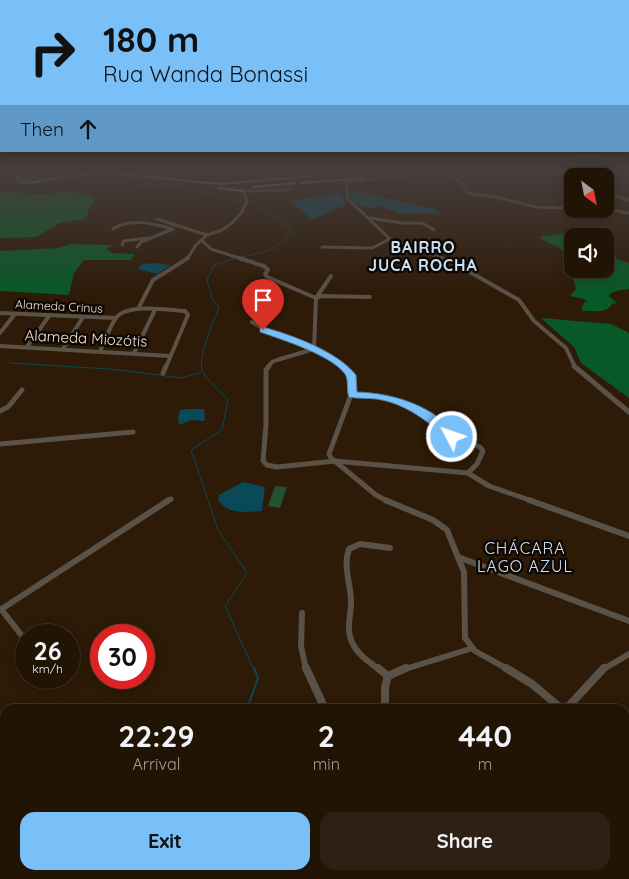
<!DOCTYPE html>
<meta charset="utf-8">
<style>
:root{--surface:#221405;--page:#2e2113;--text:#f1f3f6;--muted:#a29e9a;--line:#3f3327;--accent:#79bff8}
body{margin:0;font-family:Quicksand,sans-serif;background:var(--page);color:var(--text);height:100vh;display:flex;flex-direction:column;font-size:19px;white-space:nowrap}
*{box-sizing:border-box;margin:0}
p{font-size:16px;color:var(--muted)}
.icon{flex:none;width:28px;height:28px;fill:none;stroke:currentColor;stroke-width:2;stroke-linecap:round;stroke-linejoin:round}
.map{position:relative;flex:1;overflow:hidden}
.side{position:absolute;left:0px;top:704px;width:630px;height:176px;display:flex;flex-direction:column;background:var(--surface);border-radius:15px 15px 0 0;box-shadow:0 2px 12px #0003,0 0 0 1px var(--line)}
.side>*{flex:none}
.top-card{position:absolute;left:0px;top:0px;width:630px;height:152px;box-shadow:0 2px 12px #0003,0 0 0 1px var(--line);background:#79bff8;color:#111;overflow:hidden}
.needle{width:32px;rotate:148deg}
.tools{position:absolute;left:564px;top:168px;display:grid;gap:10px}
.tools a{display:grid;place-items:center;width:50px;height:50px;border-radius:10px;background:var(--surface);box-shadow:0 2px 12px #0003,0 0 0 1px var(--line);font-size:25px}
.speed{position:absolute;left:15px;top:624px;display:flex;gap:10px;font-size:25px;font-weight:700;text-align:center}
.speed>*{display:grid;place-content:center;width:65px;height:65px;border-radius:50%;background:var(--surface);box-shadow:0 2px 12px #0003,0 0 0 1px var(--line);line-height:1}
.speed small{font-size:12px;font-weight:400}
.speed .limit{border:8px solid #d22;background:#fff;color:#111}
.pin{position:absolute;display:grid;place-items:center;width:42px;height:42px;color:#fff;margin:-51px -21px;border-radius:50% 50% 50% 0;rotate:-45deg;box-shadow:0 0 5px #0007}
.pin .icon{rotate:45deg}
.me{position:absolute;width:55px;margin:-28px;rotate:311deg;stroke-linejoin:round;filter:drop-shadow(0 0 4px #0008)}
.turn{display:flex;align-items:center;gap:18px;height:105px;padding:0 20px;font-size:22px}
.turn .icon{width:65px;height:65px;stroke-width:2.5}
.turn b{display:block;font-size:35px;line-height:42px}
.then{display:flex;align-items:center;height:48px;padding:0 20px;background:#0003;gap:10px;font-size:19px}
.eta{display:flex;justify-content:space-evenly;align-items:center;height:85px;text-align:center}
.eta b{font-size:30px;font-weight:700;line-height:35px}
.cta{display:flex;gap:10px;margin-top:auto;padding:10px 20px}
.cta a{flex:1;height:58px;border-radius:15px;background:var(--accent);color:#111;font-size:20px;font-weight:700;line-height:58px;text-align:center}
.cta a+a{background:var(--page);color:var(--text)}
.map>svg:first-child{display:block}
.green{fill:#245130}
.forest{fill:#085927}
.water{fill:#094958}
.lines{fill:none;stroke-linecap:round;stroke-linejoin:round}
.stream-far1{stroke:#094958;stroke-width:1}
.stream{stroke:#094958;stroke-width:2}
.minor-far4{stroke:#5a5147;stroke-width:3}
.minor-far3{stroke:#5a5147;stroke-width:4}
.minor-far2{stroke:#5a5147;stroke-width:5}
.minor-far1{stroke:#5a5147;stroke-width:6}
.minor{stroke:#5a5147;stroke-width:8}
.major{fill:#95826f;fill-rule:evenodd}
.highway{fill:#ad957e;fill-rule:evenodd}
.route{fill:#79bff8;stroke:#4f7ca1}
.labels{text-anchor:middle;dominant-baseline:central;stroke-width:5;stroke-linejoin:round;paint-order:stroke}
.far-street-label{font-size:12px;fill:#f0e3d7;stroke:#0f0702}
.street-label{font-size:15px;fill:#f0e3d7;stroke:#0f0702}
.far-district-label{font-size:16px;font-weight:bold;letter-spacing:1px;fill:#c8e1f6;stroke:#0f0702}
.neighbourhood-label{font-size:16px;letter-spacing:1px;fill:#c8e1f6;stroke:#0f0702}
</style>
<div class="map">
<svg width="629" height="879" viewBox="0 0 629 879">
<rect width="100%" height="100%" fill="#2d1a07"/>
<g class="green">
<path d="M19,172H47L50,177C41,182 28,185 19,178Z"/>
<path d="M275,486L287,487L280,508L268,506Z"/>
</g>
<g class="forest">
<path d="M63,190L95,197L85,219L59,223L37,237L0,238V191L49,195Z"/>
<path d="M557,234H562L572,240V260C565,247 551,246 539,237Z"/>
<path d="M70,244L113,245L106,249L112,253L135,254L131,260H84L74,273L69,295L0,291V251L59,248Z"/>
<path d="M605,249L614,254L617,259L629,263V289L616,291L609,294L610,297L617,303L612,304C606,315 592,310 582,311L583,304L587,300L570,296L576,289L572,274L573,269H605Z"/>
<path d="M541,318L611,324L629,333V398L581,363L574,347Z"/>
</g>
<g class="water">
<path d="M354,191L435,209L440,214L399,213L377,205L374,208C364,208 350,204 350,192Z"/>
<path d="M338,193L342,194L345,205L312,220L292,202L296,200Z"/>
<path d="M154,263L171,265L157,274L138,269L142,264Z"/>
<path d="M188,409H204L205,421L192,420L179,425L178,418L180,410Z"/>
<path d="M243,482L265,487L262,511C244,512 229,515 218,500L219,495Z"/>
</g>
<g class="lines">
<g class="stream-far1">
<path d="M185,172L173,185L244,201"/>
<path d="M0,190C58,186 115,190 173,185"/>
<path d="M242,257C263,252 285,250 291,227L250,202"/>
<path d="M236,258L214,265L207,280L212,298L219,307C214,321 198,357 202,370C204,378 222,393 228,400L222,430L191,450L218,530L247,573L225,606L254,670"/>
<path d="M10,363L110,369L182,378L202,372"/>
</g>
<g class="stream">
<path d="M247,709L258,678L254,668"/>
<path d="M318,875L323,879"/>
</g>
<g class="minor-far4">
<path d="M437,172L346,182L348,199L390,239L444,259"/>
<path d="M444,172L463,184L467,192L471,194L496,197L536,207L613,210L629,213"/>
<path d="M554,172L572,179"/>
<path d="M261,181L283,172"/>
<path d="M605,192L629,200"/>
<path d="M370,218L402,223H422L434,230"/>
<path d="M157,219L207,235"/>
<path d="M113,229C130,217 154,224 173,229"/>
<path d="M201,240L211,249L242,259"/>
<path d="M122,245L124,241L147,238"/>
<path d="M137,247L141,242L173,229"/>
<path d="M322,247L372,248L390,239"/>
<path d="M187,259L196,245L207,235L222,230L232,223L242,212L247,201L243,191L288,190"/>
</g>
<g class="minor-far3">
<path d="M239,258L264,266L268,270L265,274L267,277L316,298L314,349L343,367"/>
<path d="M440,258L454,263L519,300L534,321L566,348L575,367"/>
<path d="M316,298L322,296L370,297"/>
<path d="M316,298L331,276"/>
<path d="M138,309L153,280L188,258"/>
<path d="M0,313L116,318"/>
<path d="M252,322L269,332L314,349L277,360L272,362L268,367"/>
<path d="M0,333L15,314"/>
<path d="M0,346L170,356"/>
<path d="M27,347L49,316"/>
<path d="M63,349L83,317"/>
<path d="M100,351C105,341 109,328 116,318C126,303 168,310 185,311L188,315L166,367"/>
<path d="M134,353L155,310"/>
</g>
<g class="minor-far2">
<path d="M269,366L266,370V425L263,461L267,465L277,467L335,461L468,473L489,486L532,501"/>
<path d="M342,366L352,379V392L329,454L331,458L376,495L387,501"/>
<path d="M574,366L629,412"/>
<path d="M163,373L166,366"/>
<path d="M352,395L377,396L401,401L430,417L449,435L480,447L483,451L477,464L468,473"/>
<path d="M0,411L8,407L22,390"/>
<path d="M0,444L133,432"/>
<path d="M167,501L171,499"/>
</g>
<g class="minor-far1">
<path d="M385,500L433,520L447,530L464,572L465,638L475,651L509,670"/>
<path d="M529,500L629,536"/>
<path d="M458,557L629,621"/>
<path d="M1,609L26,641"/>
<path d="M0,610L169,500"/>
<path d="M302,613L301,646L306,670"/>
<path d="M380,670C369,662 357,654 352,642C345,628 352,614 351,599C350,582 343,566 349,549L360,544L390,548"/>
<path d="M402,670L473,648"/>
<path d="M602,670L629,654"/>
</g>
<g class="minor">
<path d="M306,668L325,709"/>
<path d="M378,668L388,676"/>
<path d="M506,668L532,684L562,709"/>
<path d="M385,709V687L388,676L406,668"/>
<path d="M566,709L604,668"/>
<path d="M0,850L5,855"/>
<path d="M26,875L30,879"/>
<path d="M517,875L529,879"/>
<path d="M601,875L604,879"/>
</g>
<path class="major" d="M13,172H17L20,181L33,182L35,183L33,184L18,183Z"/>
<g class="highway">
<path d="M47,172H51L54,176L52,178L70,175L86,174L80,172H116L220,183L326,174L357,172H416L386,176L384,175V174L390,173L326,176L220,185L105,174L107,175L105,176L90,174V176H88L70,177L31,184V182L44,180L50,176Z"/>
<path d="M362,177H364V179L301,184L299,183L301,182Z"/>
<path d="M294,182H296V184L253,188L251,187L253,186Z"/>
<path d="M217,187L243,190L245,191L243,192L219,189L217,188Z"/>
</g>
</g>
<linearGradient id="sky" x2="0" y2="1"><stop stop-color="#190e04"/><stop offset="0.58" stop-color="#463e3c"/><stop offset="1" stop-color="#463e3c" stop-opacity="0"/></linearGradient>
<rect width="629" height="295" fill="url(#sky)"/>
<path class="route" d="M263,327C292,335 337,351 356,375L357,392C393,393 436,406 458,437L456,439H448C427,421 405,403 376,399C367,398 358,399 349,397C346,391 349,380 345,374C331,355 283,340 260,332V328Z"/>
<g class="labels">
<g class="far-street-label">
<text transform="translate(59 306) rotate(3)">Alameda Crinus</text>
</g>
<g class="street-label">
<text transform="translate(86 338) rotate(3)">Alameda Miozótis</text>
</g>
<g class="far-district-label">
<text x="423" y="247">BAIRRO<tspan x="423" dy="18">JUCA ROCHA</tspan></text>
</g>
<g class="neighbourhood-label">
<text x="525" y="548">CHÁCARA<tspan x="525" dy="18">LAGO AZUL</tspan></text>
</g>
</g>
</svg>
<div class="tools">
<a><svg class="needle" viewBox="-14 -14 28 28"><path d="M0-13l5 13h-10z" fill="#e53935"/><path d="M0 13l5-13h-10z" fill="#a29e9a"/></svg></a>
<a><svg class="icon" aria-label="sound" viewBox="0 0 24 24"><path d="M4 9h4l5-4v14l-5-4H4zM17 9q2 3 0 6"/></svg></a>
</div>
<div class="speed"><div>26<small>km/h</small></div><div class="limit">30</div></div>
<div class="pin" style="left:263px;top:330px;background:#d93025"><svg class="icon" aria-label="arrive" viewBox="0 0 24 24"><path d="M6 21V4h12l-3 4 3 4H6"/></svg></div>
<svg class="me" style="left:452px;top:437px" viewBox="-20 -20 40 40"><circle r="17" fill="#79bff8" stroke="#fff" stroke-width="3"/><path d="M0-11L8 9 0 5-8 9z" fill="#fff"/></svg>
<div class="top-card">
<div class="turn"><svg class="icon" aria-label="right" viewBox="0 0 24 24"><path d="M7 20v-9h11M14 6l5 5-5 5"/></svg><div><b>180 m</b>Rua Wanda Bonassi</div></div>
<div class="then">Then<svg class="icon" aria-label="ahead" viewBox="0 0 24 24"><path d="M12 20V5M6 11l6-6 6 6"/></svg></div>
</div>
<section class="side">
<div class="eta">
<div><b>22:29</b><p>Arrival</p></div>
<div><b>2</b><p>min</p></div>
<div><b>440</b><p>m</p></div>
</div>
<div class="cta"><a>Exit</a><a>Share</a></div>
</section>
</div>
